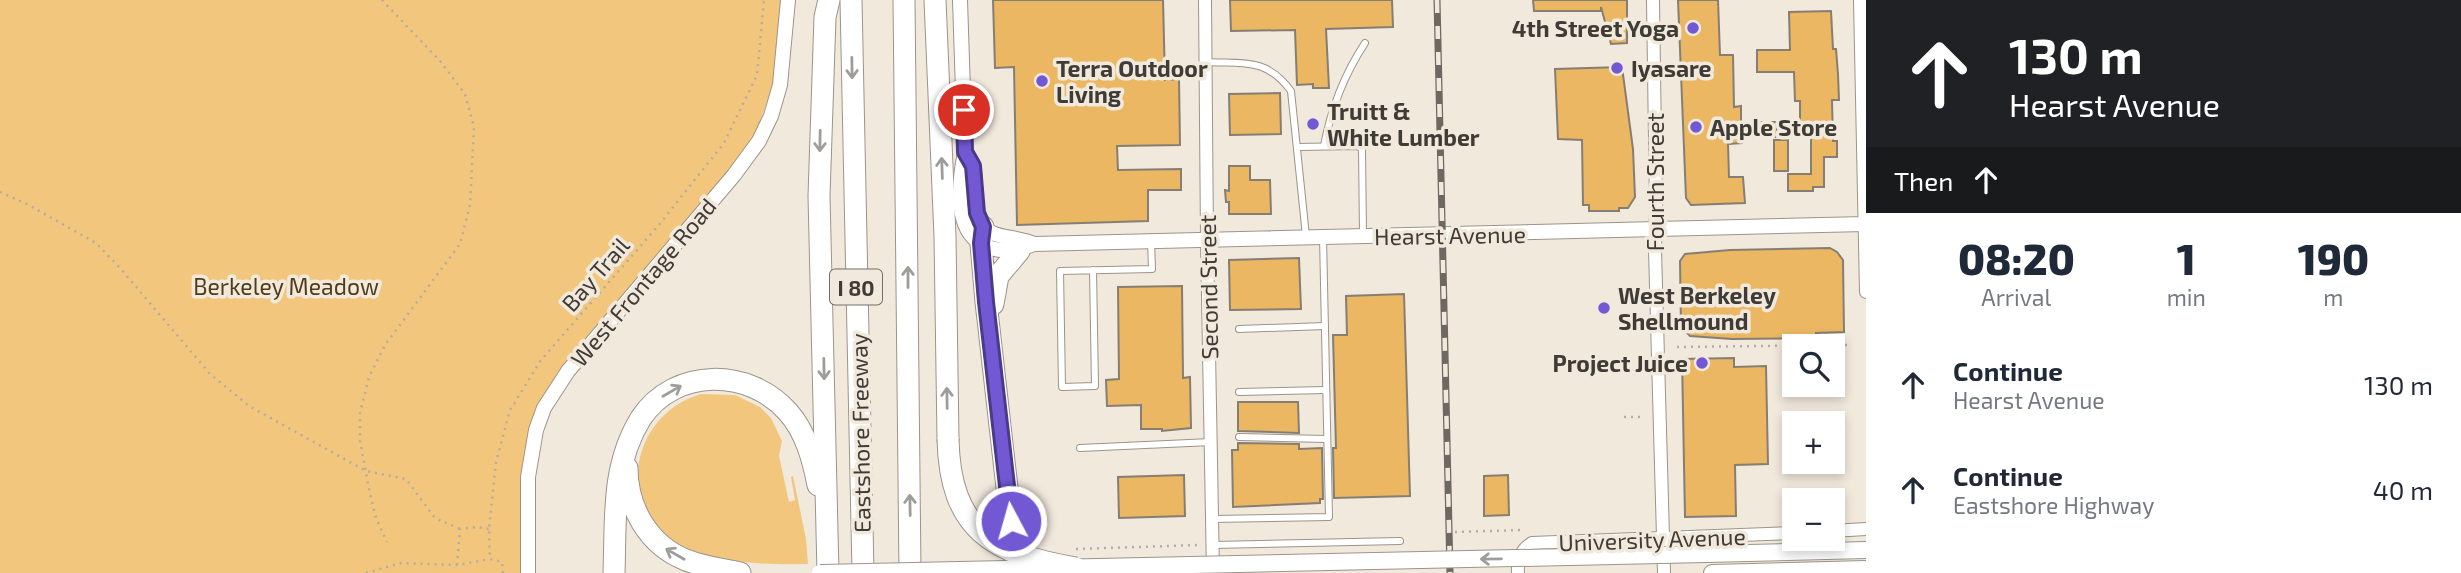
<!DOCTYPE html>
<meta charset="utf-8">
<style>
:root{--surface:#fff;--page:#f2f2f3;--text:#1f2937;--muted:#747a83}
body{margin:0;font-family:"Exo 2",sans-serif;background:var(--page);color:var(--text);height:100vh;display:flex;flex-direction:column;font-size:26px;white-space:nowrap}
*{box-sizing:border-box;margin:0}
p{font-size:23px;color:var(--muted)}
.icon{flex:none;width:38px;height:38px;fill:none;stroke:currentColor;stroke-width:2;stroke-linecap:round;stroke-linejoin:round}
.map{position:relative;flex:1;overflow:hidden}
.drawer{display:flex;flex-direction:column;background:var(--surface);width:595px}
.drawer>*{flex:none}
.banner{background:#202124;color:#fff;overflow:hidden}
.tools{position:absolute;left:1782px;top:334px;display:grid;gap:14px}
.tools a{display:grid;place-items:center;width:63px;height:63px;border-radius:0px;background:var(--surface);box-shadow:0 4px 10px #0003;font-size:35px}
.pin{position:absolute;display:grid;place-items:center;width:60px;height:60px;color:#fff;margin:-30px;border:4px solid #fff;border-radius:50%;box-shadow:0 2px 7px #0007}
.me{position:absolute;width:77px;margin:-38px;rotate:354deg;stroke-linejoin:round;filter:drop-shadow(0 0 5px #0008)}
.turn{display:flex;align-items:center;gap:24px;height:147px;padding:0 28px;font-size:32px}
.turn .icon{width:91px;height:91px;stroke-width:2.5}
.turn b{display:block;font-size:49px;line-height:60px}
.then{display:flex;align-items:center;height:66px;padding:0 28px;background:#0003;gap:14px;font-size:26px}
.eta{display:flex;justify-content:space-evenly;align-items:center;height:119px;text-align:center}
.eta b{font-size:42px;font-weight:800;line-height:49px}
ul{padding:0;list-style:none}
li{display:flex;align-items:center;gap:21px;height:105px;padding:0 28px}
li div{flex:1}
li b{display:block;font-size:26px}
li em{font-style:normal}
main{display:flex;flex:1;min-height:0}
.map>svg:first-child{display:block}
.green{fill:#f3c67d}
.building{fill:#ebb762;stroke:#867e73;stroke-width:2}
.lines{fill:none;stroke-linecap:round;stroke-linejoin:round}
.service-casing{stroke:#9c9489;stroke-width:8}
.minor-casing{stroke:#9c9489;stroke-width:14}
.tertiary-casing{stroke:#9c9489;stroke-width:16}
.secondary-casing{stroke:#9c9489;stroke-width:18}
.motorway-casing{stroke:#9c9489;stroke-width:23}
.path{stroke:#b5ada4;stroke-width:2.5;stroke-dasharray:2 5;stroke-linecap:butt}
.service{stroke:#fff;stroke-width:6}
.minor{stroke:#fff;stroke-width:12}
.tertiary{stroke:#fff;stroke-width:14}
.secondary{stroke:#fff;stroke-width:16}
.motorway{stroke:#fff;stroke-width:21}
.rail-casing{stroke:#6d6861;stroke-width:7}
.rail{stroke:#f2e9dd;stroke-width:4.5;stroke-dasharray:13;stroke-linecap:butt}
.secondary-bridge-casing{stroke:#9c9489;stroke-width:18;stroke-linecap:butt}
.motorway-bridge-casing{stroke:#9c9489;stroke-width:23;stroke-linecap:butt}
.secondary-bridge{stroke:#fff;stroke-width:16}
.motorway-bridge{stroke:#fff;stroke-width:21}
.oneway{stroke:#9f9d9a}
.route-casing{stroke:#4a3a89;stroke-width:18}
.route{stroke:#7259d3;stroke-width:12}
.poi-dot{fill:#7259d3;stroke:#f2e9dd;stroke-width:2.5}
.labels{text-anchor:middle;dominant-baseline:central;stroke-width:7;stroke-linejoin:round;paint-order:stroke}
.shield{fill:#f2e9dd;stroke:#756f68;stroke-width:2}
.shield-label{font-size:21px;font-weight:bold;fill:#3f3b36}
.poi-label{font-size:23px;font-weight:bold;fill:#3f3b36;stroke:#f2e9dd;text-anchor:start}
.street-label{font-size:23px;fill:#3f3b36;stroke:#f2e9dd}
.park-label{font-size:23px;fill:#513c17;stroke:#f2e9dd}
</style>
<main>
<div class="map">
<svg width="1866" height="573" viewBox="0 0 1866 573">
<rect width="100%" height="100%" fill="#f2e9dd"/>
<g class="green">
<path d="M0,0H781L773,84L759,124L766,128L591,343L536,430L528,573H0Z"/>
<path d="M701,394L735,395L760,407L771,418L782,441L779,456L789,502L795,500L791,477L793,476L806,539L808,564C767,565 707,564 673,540C613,499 635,413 701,394Z"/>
</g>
<g class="building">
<path d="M993,0H1163L1165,80L1179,79L1180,145L1117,146L1118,170L1181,169V190H1148V221L1017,225L1014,67L995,68Z"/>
<path d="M1230,0H1392L1393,27L1326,29L1329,88H1313V84L1297,85L1295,30L1231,31Z"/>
<path d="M1533,0H1627V43L1611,44L1601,7V11H1534Z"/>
<path d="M1678,0H1718L1720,55H1733L1734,107L1741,106V122H1777V137H1742V143L1728,144L1729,177H1743L1745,203L1691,205L1686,198Z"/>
<path d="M1831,11L1833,49H1836L1838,74L1839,100H1832L1833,141H1837V157H1824V187H1813V191H1788V174H1811V136H1800V101H1795L1794,72H1757V50H1790L1789,12Z"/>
<path d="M1622,67L1633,149L1635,197L1628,208H1619V211H1589V205H1583L1582,140L1558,139L1555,69Z"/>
<path d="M1280,93L1281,134L1230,135L1229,94Z"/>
<rect x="1774" y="140" width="14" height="31"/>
<path d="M1229,166H1250V180H1270L1271,214H1229V202H1226L1225,190L1229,191Z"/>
<path d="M1830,248L1837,252L1843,260L1844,332L1816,333V338L1732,339L1690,336L1681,326L1680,261L1685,254L1730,250Z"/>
<path d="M1299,258L1301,309L1230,310L1229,260Z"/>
<path d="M1182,286L1183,378L1190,377L1191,428L1162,431V429H1141V405L1107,406L1106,380L1119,379L1118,287Z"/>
<path d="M1404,294L1410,496L1334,498L1333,448H1336L1333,335H1347L1346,296Z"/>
<path d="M1734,358V367L1766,366L1768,464L1735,465L1736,516L1685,517L1682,359Z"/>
<path d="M1238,402H1298L1299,433L1238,431Z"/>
<path d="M1238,443L1299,444V449L1322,448L1323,499H1320V503L1233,507L1232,450H1238Z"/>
<path d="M1184,475L1185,516L1119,518L1118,477Z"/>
<path d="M1508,475L1509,515L1484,516V476Z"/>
</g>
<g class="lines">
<defs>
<g id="service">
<path d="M1206,62C1243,64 1266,57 1291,91L1306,236"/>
<path d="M1324,146C1331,108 1344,75 1365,43"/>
<path d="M1297,147L1358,146L1362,149L1363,235"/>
<path d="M1093,270L1095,386L1062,387L1060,271L1152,269L1151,241"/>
<path d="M1239,329L1325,326"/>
<path d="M1239,392L1326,390"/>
<path d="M1239,437L1327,439"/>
<path d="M1080,448L1211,442"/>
<path d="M1212,519L1329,517L1323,237"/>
<path d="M1213,545L1400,541"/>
</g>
<g id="minor">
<path d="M1205,0L1207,240L1213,573"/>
<path d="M1653,0L1656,210L1655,250L1664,573"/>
<path d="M1860,0L1866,292"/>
<path d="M1832,531L1866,529"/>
<path d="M1518,573C1517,559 1521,550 1532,543L1794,533"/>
</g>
<g id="tertiary">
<path d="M960,0L965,152C961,172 957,198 963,218C972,252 1006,256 1034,244L1866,224"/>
<path d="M965,152C968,157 972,162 973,167C979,188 968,220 992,233C1003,238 1020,238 1034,244"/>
<path d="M528,573V477L536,430L544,408L568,371L734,175L759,141L771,116L780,85L788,0"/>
</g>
<g id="secondary">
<path d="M1706,554L1866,550"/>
<path d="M1712,573L1866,569"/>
</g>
<g id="motorway">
<path d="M851,0L863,573"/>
<path d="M904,0L910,573"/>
<path d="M935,0L945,236L948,439"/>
<path d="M983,227L981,244L986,302L1016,567"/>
<path d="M993,304L998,276L1019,251"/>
<path d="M627,468C627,507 648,545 686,560C703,567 722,569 740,573"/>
<path d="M614,573C616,519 611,466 641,418C675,367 749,368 788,412C806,432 813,460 818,485"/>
<path d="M828,573L819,196L825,17L829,0"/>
</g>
</defs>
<use href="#service" class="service-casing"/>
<use href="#minor" class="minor-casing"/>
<use href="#tertiary" class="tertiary-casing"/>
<use href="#secondary" class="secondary-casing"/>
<use href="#motorway" class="motorway-casing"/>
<g class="path">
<path d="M382,0L440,61L465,94L474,127L470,205L460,244L385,345L369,377L360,413V441L370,494L376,518L387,542"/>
<path d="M0,192L27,204L96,243L121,269L210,374L249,406L366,471L406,479L435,518L460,529"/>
<path d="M1677,347L1848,345"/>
<path d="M1624,417H1645"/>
<path d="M1455,532L1521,530"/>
<path d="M1076,549L1199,545"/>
<path d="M457,565L460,529L476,527L489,529"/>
<path d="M366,573L401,563L457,565L490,559"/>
<path d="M503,573L502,562L490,559L489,529L496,462L510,410L541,360L658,226L724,143L757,75L764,0"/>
</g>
<use href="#service" class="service"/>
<use href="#minor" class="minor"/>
<use href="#tertiary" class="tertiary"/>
<use href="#secondary" class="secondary"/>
<use href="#motorway" class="motorway"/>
<defs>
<path id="rail" d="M1437,0L1450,573"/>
</defs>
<use href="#rail" class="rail-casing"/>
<use href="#rail" class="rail"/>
<defs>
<path id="secondary-bridge" d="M820,573L1706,554"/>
<path id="motorway-bridge" d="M948,439C950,530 993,554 1076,568"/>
</defs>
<use href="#secondary-bridge" class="secondary-bridge-casing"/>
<use href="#motorway-bridge" class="motorway-bridge-casing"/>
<use href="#secondary-bridge" class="secondary-bridge"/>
<use href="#motorway-bridge" class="motorway-bridge"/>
</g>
<defs><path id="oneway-shaft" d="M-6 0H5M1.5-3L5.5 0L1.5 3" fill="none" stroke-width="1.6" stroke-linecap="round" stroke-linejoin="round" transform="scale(1.75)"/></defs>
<g class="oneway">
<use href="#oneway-shaft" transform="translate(852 68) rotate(89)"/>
<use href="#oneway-shaft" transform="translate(820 141) rotate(91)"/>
<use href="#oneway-shaft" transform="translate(942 168) rotate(-92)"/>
<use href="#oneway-shaft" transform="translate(908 277) rotate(-90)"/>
<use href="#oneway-shaft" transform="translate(824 369) rotate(89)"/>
<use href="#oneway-shaft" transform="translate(672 391) rotate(-30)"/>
<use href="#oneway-shaft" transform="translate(947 398) rotate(-91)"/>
<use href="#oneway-shaft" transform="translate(910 505) rotate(-91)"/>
<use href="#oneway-shaft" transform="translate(675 554) rotate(-150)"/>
<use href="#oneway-shaft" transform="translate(1491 559) rotate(179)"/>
</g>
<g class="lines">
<defs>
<path id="route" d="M964,110L965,152L973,166L977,213L983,227L981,243L986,302L1011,521"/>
</defs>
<use href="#route" class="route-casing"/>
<use href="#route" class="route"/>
</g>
<g class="poi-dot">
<circle cx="1693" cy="28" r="7"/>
<circle cx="1617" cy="68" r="7"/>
<circle cx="1042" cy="81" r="7"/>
<circle cx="1313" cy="124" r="7"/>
<circle cx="1696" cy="127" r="7"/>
<circle cx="1604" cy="308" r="7"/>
<circle cx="1702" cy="363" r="7"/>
</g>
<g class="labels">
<rect class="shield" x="830" y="269.5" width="52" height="35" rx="5"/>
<g class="shield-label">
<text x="856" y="287">I 80</text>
</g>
<g class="poi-label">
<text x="1679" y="28" text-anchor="end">4th Street Yoga</text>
<text x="1056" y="68">Terra Outdoor<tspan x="1056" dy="26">Living</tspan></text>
<text x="1631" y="68">Iyasare</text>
<text x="1327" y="111">Truitt &amp;<tspan x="1327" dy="26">White Lumber</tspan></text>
<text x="1710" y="127">Apple Store</text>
<text x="1618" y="295">West Berkeley<tspan x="1618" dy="26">Shellmound</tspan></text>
<text x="1688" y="363" text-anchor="end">Project Juice</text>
</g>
<g class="street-label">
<text transform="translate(1655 182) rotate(-90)">Fourth Street</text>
<text transform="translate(1450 235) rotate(-1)">Hearst Avenue</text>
<text transform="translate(595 274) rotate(-49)">Bay Trail</text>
<text transform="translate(643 282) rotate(-50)">West Frontage Road</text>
<text transform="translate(1208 287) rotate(-91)">Second Street</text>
<text transform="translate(860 433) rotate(-91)">Eastshore Freeway</text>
<text transform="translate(1652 539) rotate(-2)">University Avenue</text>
</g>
<g class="park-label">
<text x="286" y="286">Berkeley Meadow</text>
</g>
</g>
</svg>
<div class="tools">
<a><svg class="icon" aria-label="search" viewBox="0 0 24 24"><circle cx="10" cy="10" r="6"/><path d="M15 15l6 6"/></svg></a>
<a>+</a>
<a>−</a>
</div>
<div class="pin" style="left:964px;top:110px;background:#d93025"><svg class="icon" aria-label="arrive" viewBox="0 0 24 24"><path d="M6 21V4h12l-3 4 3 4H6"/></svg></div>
<svg class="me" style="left:1011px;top:521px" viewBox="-20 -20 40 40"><circle r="17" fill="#7259d3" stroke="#fff" stroke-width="3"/><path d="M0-11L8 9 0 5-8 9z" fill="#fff"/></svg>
</div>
<section class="drawer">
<div class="banner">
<div class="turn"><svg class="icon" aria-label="ahead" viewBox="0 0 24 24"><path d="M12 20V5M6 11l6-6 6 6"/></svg><div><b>130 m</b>Hearst Avenue</div></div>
<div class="then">Then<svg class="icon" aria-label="ahead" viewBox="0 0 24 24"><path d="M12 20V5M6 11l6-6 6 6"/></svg></div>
</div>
<div class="eta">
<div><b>08:20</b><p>Arrival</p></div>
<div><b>1</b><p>min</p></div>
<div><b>190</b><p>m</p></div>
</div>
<ul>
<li><svg class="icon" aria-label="ahead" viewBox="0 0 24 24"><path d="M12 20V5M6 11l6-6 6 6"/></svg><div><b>Continue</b><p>Hearst Avenue</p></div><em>130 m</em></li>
<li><svg class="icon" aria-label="ahead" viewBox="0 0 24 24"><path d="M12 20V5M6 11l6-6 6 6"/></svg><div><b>Continue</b><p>Eastshore Highway</p></div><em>40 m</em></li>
</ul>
</section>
</main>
